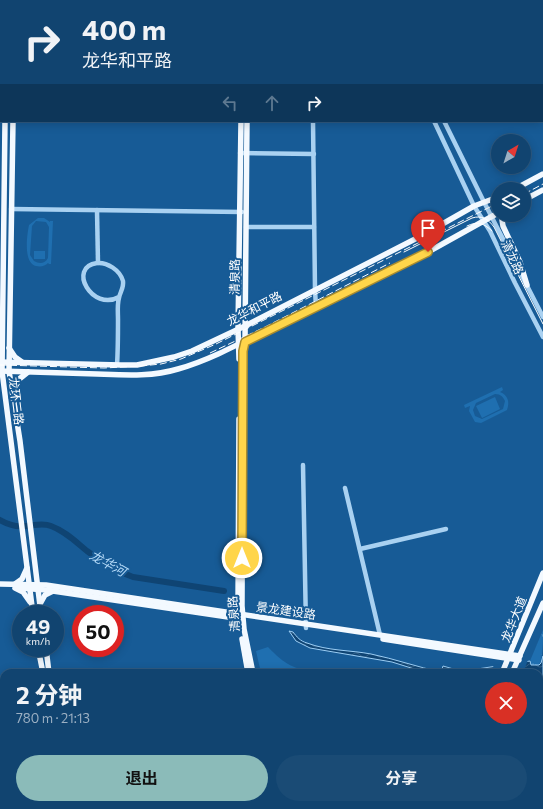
<!DOCTYPE html>
<html lang="zh">
<meta charset="utf-8">
<style>
:root{--surface:#114470;--page:#1a4b75;--text:#f1f3f6;--muted:#9cb0c3;--line:#305c83;--accent:#8bbbb9}
body{margin:0;font-family:Commissioner,"Noto Sans SC",sans-serif;background:var(--page);color:var(--text);height:100vh;display:flex;flex-direction:column;font-size:15px;white-space:nowrap}
*{box-sizing:border-box;margin:0}
p{font-size:13px;color:var(--muted)}
.icon{flex:none;width:22px;height:22px;fill:none;stroke:currentColor;stroke-width:2;stroke-linecap:round;stroke-linejoin:round}
.map{position:relative;flex:1;overflow:hidden}
.side{position:absolute;left:0px;top:669px;width:543px;height:140px;display:flex;flex-direction:column;background:var(--surface);border-radius:12px 12px 0 0;box-shadow:0 2px 10px #0003,0 0 0 1px var(--line)}
.side>*{flex:none}
.hud{position:absolute;left:0px;top:0px;width:543px;height:122px;box-shadow:0 2px 10px #0003,0 0 0 1px var(--line);background:#114470;color:var(--text);overflow:hidden}
.needle{width:26px;rotate:39deg}
.buttons{position:absolute;left:491px;top:134px;display:grid;gap:8px}
.buttons a{display:grid;place-items:center;width:40px;height:40px;border-radius:50%;background:var(--surface);box-shadow:0 2px 10px #0003,0 0 0 1px var(--line);font-size:20px}
.speed{position:absolute;left:12px;top:605px;display:flex;gap:8px;font-size:20px;font-weight:700;text-align:center}
.speed>*{display:grid;place-content:center;width:52px;height:52px;border-radius:50%;background:var(--surface);box-shadow:0 2px 10px #0003,0 0 0 1px var(--line);line-height:1}
.speed small{font-size:10px;font-weight:400}
.speed .limit{border:6px solid #d22;background:#fff;color:#111}
.pin{position:absolute;display:grid;place-items:center;width:34px;height:34px;color:#fff;margin:-41px -17px;border-radius:50% 50% 50% 0;rotate:-45deg;box-shadow:0 0 4px #0007}
.pin .icon{rotate:45deg}
.me{position:absolute;width:44px;margin:-22px;rotate:0deg;stroke-linejoin:round;filter:drop-shadow(0 0 3px #0008)}
.turn{display:flex;align-items:center;gap:14px;height:84px;padding:0 16px;font-size:18px}
.turn .icon{width:52px;height:52px;stroke-width:2.5}
.turn b{display:block;font-size:28px;line-height:34px}
.lanes{display:flex;align-items:center;height:38px;padding:0 16px;background:#0003;justify-content:center;gap:20px;direction:ltr}
.lanes .off{opacity:.35}
.round{display:grid;place-items:center;flex:none;width:42px;height:42px;border-radius:21px;background:var(--page)}
.overview{display:flex;align-items:center;justify-content:space-between;height:68px;padding:0 16px}
h1{font-size:24px;font-weight:700;line-height:30px}
.cta{display:flex;gap:8px;margin-top:auto;padding:8px 16px}
.cta a{flex:1;height:46px;border-radius:24px;background:var(--accent);color:#111;font-size:16px;font-weight:700;line-height:46px;text-align:center}
.cta a+a{background:var(--page);color:var(--text)}
.map>svg:first-child{display:block}
.grass{fill:url(#grass-tufts)}
.forest{fill:url(#forest-crowns)}
.pitch{fill:#1f6fb0;fill-rule:evenodd}
.water{fill:url(#water-waves);stroke:#9bcdf4}
.pier{fill:#175b96}
.lines{fill:none;stroke-linecap:round;stroke-linejoin:round}
.river{stroke:#0f4473;stroke-width:6}
.minor{stroke:#a9d1f1;stroke-width:4.5}
.major{stroke:#f3f9ff;stroke-width:5.5}
.tram{stroke:#fff;stroke-width:1}
.rail{stroke:#fff;stroke-width:1;stroke-dasharray:7 3;stroke-linecap:butt}
.route-casing{stroke:#a68a30;stroke-width:10}
.route{stroke:#ffd54a;stroke-width:7}
.labels{text-anchor:middle;dominant-baseline:central;stroke-width:4;stroke-linejoin:round;paint-order:stroke}
.street-label{font-size:12px;fill:#fff;stroke:#175b96}
.water-label{font-size:13px;font-style:italic;fill:#b5daf8;stroke:#175b96}
</style>
<div class="map">
<svg width="543" height="809" viewBox="0 0 543 809">
<defs>
<pattern id="grass-tufts" width="24" height="20" patternUnits="userSpaceOnUse"><rect width="24" height="20" fill="#1f6fb0"/><path d="M3 7l-1-3M5 7V3M7 7l1-3M15 17l-1-3M17 17v-4M19 17l1-3" fill="none" stroke="#4c8cc0"/></pattern>
<pattern id="forest-crowns" width="20" height="18" patternUnits="userSpaceOnUse"><rect width="20" height="18" fill="#1f6fb0"/><path d="M2 6a3 3 0 1 1 6 0M12 15a3 3 0 1 1 6 0" fill="none" stroke="#4c8cc0"/></pattern>
<pattern id="water-waves" width="16" height="10" patternUnits="userSpaceOnUse"><rect width="16" height="10" fill="#0f4473"/><path d="M0 5q4-4 8 0t8 0" fill="none" stroke="#336088"/></pattern>
</defs>
<rect width="100%" height="100%" fill="#175b96"/>
<path class="grass" d="M543,630C543,640 543,657 539,665H531L530,661Z"/>
<path class="forest" d="M75,805H203V809H76Z"/>
<g class="pitch">
<path d="M38,218H44L50,222V221H53L51,264H49L48,263C45,266 41,267 36,266C23,263 27,235 29,225ZM36,221L46,222L49,227L48,258C45,264 39,264 34,261L30,255L32,226Z"/>
<rect x="34" y="251" width="11" height="8"/>
<path d="M502,387L503,390L500,392C508,395 510,402 507,410L481,423L475,422L469,411L470,406L465,408L464,405ZM495,394C501,394 503,397 505,401L503,409L482,419L475,416L473,410L476,403Z"/>
<path d="M495,397L500,409L482,418L476,406Z"/>
<path d="M268,647C285,665 294,669 318,673H261L256,651Z"/>
<path d="M286,805H377L372,809H287Z"/>
</g>
<g class="water">
<path d="M289,631L293,632C297,637 300,641 307,643C328,651 350,650 371,654C395,659 417,667 441,672L443,666L457,670L464,671L530,661L531,665H539L541,663L543,656V717L539,726V673H427L392,662L310,648L296,641Z"/>
<path d="M448,805H472L468,809H443Z"/>
</g>
<path class="pier" d="M528,660L523,673H490L494,665Z"/>
<g class="lines">
<path class="river" d="M0,520C7,524 15,527 24,526C34,526 42,522 51,526C65,531 76,542 87,551C102,562 116,571 133,577L224,591"/>
<g class="minor">
<path d="M419,1L420,0"/>
<path d="M426,1V0"/>
<path d="M0,62H1"/>
<path d="M313,121L315,290L316,307"/>
<path d="M434,121L474,206L490,231L515,283L543,337"/>
<path d="M444,121L484,202L543,317"/>
<path d="M240,153L314,154"/>
<path d="M11,209L242,212"/>
<path d="M97,210L98,263"/>
<path d="M246,227H314"/>
<path d="M117,365C118,350 118,335 118,319C118,313 117,305 119,298C120,292 124,288 123,281C120,270 107,262 97,263C67,267 92,312 119,297"/>
<path d="M303,465L306,628"/>
<path d="M345,488L380,635"/>
<path d="M360,549L446,529"/>
<path d="M208,805V809"/>
<path d="M212,805V809"/>
<path d="M509,805L514,809"/>
<path d="M231,809L235,805"/>
</g>
<g class="major">
<path d="M6,0V1"/>
<path d="M241,1V0"/>
<path d="M249,1V0"/>
<path d="M0,7L1,15"/>
<path d="M5,121L2,371L33,614"/>
<path d="M13,121L9,371L20,441L41,614"/>
<path d="M247,121L245,341L243,351L242,606L244,629L253,673"/>
<path d="M515,189L543,174"/>
<path d="M524,200L543,190"/>
<path d="M504,215L502,220L503,226L520,262L527,285"/>
<path d="M9,348L15,357L22,362"/>
<path d="M239,359L238,329L241,121"/>
<path d="M0,362L121,365H137L174,357L192,351L245,326L423,235L474,206L498,197"/>
<path d="M0,371C32,372 65,373 97,374C124,375 152,377 178,369C227,355 269,325 316,307L428,252L498,213"/>
<path d="M13,391L18,380L28,372"/>
<path d="M239,419L238,606L239,619"/>
<path d="M0,584L46,585L520,656"/>
<path d="M15,584L22,579L27,568"/>
<path d="M15,588L23,592L30,602"/>
<path d="M20,588L46,590L228,617L241,618"/>
<path d="M40,604L45,595L53,591"/>
<path d="M242,639L248,673"/>
<path d="M383,639L519,660"/>
<path d="M38,648L43,673"/>
<path d="M46,648L49,673"/>
<path d="M502,673L543,573"/>
<path d="M512,673L543,603"/>
<path d="M60,805L61,809"/>
<path d="M67,805V809"/>
<path d="M273,805L274,809"/>
<path d="M279,805V809"/>
<path d="M392,809L397,805"/>
<path d="M406,809L411,805"/>
</g>
<g class="tram">
<path d="M467,226C477,221 484,223 492,231"/>
<path d="M404,252L472,218C482,215 488,219 494,227L543,324"/>
</g>
<g class="rail">
<path d="M524,194L543,184"/>
<path d="M210,353L265,327L390,263"/>
<path d="M0,365L104,368L141,366L161,364L181,359L216,344L498,203"/>
</g>
</g>
<g class="lines">
<defs>
<path id="route" d="M242,558L243,351L245,342L428,252"/>
</defs>
<use href="#route" class="route-casing"/>
<use href="#route" class="route"/>
</g>
<g class="labels">
<g class="street-label">
<text transform="translate(513 257) rotate(65)">清龙路</text>
<text transform="translate(234 277) rotate(-89)">清泉路</text>
<text transform="translate(254 308) rotate(-27)">龙华和平路</text>
<text transform="translate(17 401) rotate(83)">龙环二路</text>
<text transform="translate(286 610) rotate(8)">景龙建设路</text>
<text transform="translate(233 614) rotate(-95)">清泉路</text>
<text transform="translate(513 619) rotate(-68)">龙华大道</text>
</g>
<g class="water-label">
<text transform="translate(108 563) rotate(29)">龙华河</text>
</g>
</g>
</svg>
<div class="buttons">
<a><svg class="needle" viewBox="-14 -14 28 28"><path d="M0-13l5 13h-10z" fill="#e53935"/><path d="M0 13l5-13h-10z" fill="#9cb0c3"/></svg></a>
<a><svg class="icon" aria-label="layers" viewBox="0 0 24 24"><path d="M12 4l9 5-9 5-9-5zM3 14l9 5 9-5"/></svg></a>
</div>
<div class="speed"><div>49<small>km/h</small></div><div class="limit">50</div></div>
<div class="pin" style="left:428px;top:252px;background:#d93025"><svg class="icon" aria-label="arrive" viewBox="0 0 24 24"><path d="M6 21V4h12l-3 4 3 4H6"/></svg></div>
<svg class="me" style="left:242px;top:558px" viewBox="-20 -20 40 40"><circle r="17" fill="#ffd54a" stroke="#fff" stroke-width="3"/><path d="M0-11L8 9 0 5-8 9z" fill="#fff"/></svg>
<div class="hud">
<div class="turn"><svg class="icon" aria-label="right" viewBox="0 0 24 24"><path d="M7 20v-9h11M14 6l5 5-5 5"/></svg><div><b>400 m</b>龙华和平路</div></div>
<div class="lanes"><svg class="icon off" aria-label="left" viewBox="0 0 24 24"><path d="M17 20v-9H6M10 6l-5 5 5 5"/></svg><svg class="icon off" aria-label="ahead" viewBox="0 0 24 24"><path d="M12 20V5M6 11l6-6 6 6"/></svg><svg class="icon" aria-label="right" viewBox="0 0 24 24"><path d="M7 20v-9h11M14 6l5 5-5 5"/></svg></div>
</div>
<section class="side">
<div class="overview"><div><h1>2 分钟</h1><p>780 m · 21:13</p></div><a class="round" style="background:#d93025;color:#fff"><svg class="icon" aria-label="close" viewBox="0 0 24 24"><path d="M6 6l12 12M18 6L6 18"/></svg></a></div>
<div class="cta"><a>退出</a><a>分享</a></div>
</section>
</div>
